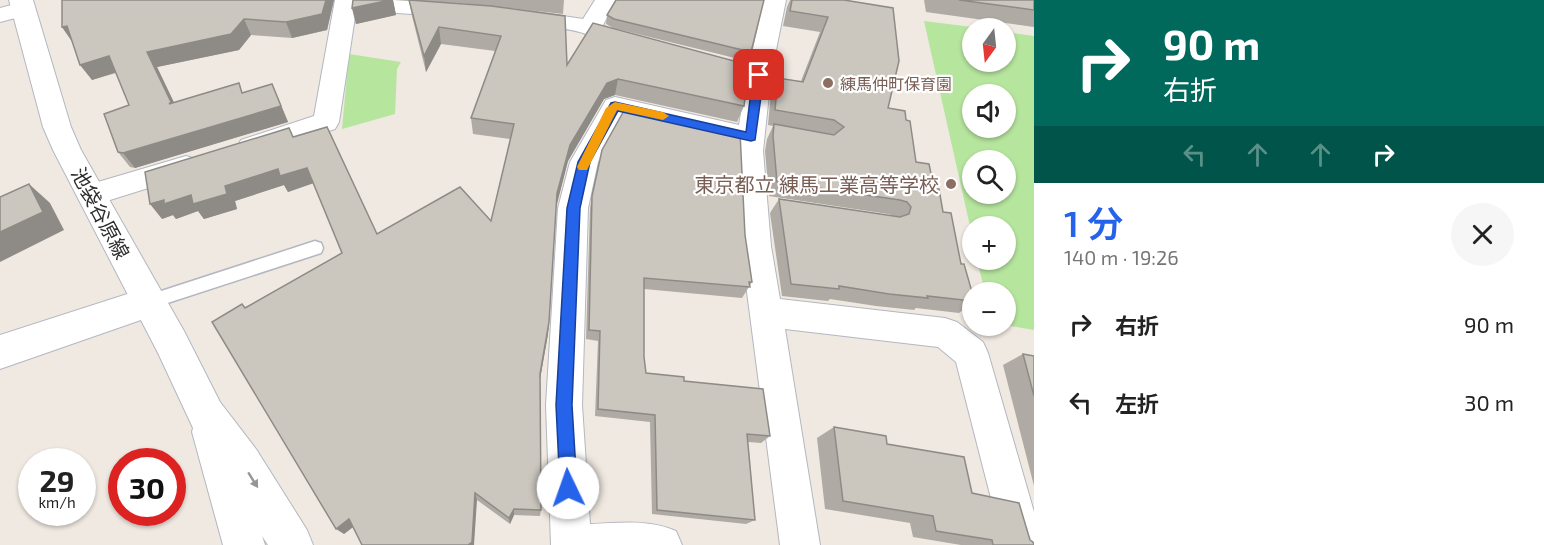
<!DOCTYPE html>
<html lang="ja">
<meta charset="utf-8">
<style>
:root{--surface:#fff;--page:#f6f6f6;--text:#222;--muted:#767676;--accent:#2563eb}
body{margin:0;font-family:"Exo 2","Noto Sans JP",sans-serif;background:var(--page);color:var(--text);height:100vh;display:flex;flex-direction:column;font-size:22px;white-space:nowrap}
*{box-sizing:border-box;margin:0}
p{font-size:20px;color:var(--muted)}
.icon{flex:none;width:33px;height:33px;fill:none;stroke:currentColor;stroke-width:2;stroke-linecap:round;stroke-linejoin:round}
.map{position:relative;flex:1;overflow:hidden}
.panel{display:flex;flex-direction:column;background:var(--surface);width:510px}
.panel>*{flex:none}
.guide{background:#00695c;color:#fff;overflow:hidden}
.needle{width:39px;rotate:195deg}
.tools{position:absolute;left:962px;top:18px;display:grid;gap:12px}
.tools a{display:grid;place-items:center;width:54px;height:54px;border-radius:50%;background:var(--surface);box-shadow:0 2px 4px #0004;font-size:30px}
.speed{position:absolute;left:18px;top:448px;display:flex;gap:12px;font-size:30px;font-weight:700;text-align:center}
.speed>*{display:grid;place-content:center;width:78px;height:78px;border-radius:50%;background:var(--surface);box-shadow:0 2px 4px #0004;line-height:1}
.speed small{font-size:15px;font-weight:400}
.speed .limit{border:9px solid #d22;background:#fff;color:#111}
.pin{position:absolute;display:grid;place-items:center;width:51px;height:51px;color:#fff;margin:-26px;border-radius:12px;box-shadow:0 3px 9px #0006}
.me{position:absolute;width:66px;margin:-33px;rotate:357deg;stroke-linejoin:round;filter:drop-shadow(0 0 4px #0008)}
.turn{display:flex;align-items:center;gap:21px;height:126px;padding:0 30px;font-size:27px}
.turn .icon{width:78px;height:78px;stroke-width:2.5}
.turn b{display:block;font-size:42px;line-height:51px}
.lanes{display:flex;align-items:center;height:57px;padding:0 30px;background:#0003;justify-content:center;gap:30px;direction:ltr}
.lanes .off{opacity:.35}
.round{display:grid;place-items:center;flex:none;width:63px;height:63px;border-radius:32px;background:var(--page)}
.overview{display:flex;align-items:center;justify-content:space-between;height:102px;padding:0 30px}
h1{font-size:36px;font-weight:600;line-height:45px;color:var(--accent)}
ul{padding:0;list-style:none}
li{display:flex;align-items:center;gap:18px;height:78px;padding:0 30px}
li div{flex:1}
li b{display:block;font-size:22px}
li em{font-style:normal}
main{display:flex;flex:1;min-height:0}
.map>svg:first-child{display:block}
.green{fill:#b6e59e;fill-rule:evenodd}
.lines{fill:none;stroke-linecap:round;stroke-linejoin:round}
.service-casing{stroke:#b4b7c1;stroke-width:3}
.minor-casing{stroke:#b4b7c1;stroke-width:2}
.tertiary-casing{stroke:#b4b7c1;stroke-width:2}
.secondary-casing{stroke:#b4b7c1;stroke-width:2}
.service{fill:#fff;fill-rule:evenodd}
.minor{fill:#fff;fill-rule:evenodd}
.tertiary{fill:#fff;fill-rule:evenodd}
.secondary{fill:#fff;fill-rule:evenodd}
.wall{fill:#afaba4;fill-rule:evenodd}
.shaded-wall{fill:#8e8b86}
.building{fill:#cbc7bf;stroke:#8e8b86;stroke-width:1.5}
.oneway{fill:#969696}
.route{fill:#2563eb;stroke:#184099;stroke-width:1.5}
.slow{fill:#f59e0b}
.education-dot{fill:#8d6e63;stroke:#fff;stroke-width:2}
.labels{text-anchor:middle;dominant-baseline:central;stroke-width:4.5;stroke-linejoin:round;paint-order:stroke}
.far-education-label{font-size:16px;fill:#785e54;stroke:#fff;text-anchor:start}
.education-label{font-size:20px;fill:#785e54;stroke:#fff;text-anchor:end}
.street-label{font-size:20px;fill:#2e2e2e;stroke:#fff}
</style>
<main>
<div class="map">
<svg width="1034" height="545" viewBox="0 0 1034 545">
<rect width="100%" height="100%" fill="#efe9e1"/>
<g class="green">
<path d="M924,21L980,28H972V62H1005V32L1034,36V330L1005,325V292H985L977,260H1005V226H972V235ZM972,94H1005V128H972ZM972,160H1005V194H972Z"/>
<path d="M349,54L401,62L397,69L395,114L342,129Z"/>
</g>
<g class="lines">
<defs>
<path id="service" d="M315,241L321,243L323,248L321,253L149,309L143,307L140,302L143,297L149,295Z"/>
<g id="minor">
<path d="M335,0H404L453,3L461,5L464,10L461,15L453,17L356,10L339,122L335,129L251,157L241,154L237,147L241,140L314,116Z"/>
<path d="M595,0H617L603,25L612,30L636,36L640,41L636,46C616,52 600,39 583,33C565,27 542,27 523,24L515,22L512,17L515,12L523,10L583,19Z"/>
<path d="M764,0H786L771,75L763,151L771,246L780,299L945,318L957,322L983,342L988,353L1034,512V545H1003L956,362L938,347L785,329L820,545H780L741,246L736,143L622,117L598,162L588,208L582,405L590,524C619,523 649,519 676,531L682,545H551L546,405L558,208L570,162L606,100L615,97L739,125L747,75Z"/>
<path d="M23,2L31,4L34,9L31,14L0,22V8Z"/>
<path d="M186,156L196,159L200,166L196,173L91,206L81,203L77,195L81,187Z"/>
</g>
<path id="tertiary" d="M149,287L161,291L166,302L161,313L0,369V335Z"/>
<path id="secondary" d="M9,0H33L71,127L81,150L184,331L220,402L256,449L307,530L313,545H268L262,536L265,545H223L192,432L193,428L158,353L53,150L43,127Z"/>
</defs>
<use href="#service" class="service-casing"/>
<use href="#minor" class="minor-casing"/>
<use href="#tertiary" class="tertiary-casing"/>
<use href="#secondary" class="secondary-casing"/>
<use href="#service" class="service"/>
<use href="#minor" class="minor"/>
<use href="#tertiary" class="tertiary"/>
<use href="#secondary" class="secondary"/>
</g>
<g class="wall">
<path d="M334,0L327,30L292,38L251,35L239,50L157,67L174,103L244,93L279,100L288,122L135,168L130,167L118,152L129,105L116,73L92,80L72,41L62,27Z"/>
<path d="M353,0H564L563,14L509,8L567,65L744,106L737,122L615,95L604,99L568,161L556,206L548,334L540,379L541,510L540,516L514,515L510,524L477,500L353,527L344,534L245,308L342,253L313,183L288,192L284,185L235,201L237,209L204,219L198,211L176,219L173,215L162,219L289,128L293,137L377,234L491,221L510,139L473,134L471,118L495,51L441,44L426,72L412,16L409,1L393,0L396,15L356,24L352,8ZM439,2L460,3L477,5Z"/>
<path d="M790,0H844L888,108L906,120L916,162L934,189L943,212L972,292V303L959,313L916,308L914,310L876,306L830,299L828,301L782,296L770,213L779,199L895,216L888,214L769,196L765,151L767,139L773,126L768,125L771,93L778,78L801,81L820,32L783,26L787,7Z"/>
<path d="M924,0H1034V27L926,12Z"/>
<path d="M607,15L751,52L747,61L613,28L606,24Z"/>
<path d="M592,196L745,235L752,282L742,298L644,289V357L646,373L684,381L770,436L761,443L748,442L755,520L746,524L652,514L650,422L595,416L598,341L586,339L590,208Z"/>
<path d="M1023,354L1034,356V486L1003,365Z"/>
<path d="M834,427L887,444L972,493L1030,540L1034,545H961L913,537L910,523L825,509L817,438Z"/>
</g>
<g class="shaded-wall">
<path d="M326,0H334L327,30L292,38L286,22Z"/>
<path d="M390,0H393L396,15L356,24L352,8Z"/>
<path d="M244,19L251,35L239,50L157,67L181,117L169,104L147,52Z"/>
<path d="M67,26L73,43L62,27Z"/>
<path d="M439,27L441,44L426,72L424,56Z"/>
<path d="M109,56L120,71L92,80L80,65Z"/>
<path d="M618,79L615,95L604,99L568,161L556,208L557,193L570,145L607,83Z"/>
<path d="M272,84L288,122L135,168L123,153Z"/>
<path d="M307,168L314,183L288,192L284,185L235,201L237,209L204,219L198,211L176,219L173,215L162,219L150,204L164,200L225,186L278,169Z"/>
<path d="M29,184L50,203L64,230L0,262V232Z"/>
<path d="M549,322L548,334L539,385L540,374Z"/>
<path d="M475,493L477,500L474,545H468Z"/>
<path d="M514,509V515L510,524L509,518Z"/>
<path d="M349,519L357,524L344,534L336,529Z"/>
</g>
<g class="building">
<path d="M62,0H326L322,14L286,22L244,19L231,34L147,52L171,102L169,104L239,83L242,93L272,84L281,106L123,153L118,152L104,114L129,105L109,56L80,65L67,26L62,27Z"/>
<path d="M353,0H390L352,8Z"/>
<path d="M409,0L491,6L565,16L567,65L593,23L749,65L744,106L618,79L607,83L570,145L557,193L549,322L540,374L541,510L514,509L509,518L475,493L472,542L468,545H362L349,519L336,529L212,322L242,304L245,308L342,253L307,168L280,176L278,169L225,186L227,194L193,204L191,195L164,204V200L150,204L145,172L289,128L293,137L327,127L377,234L460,187L491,221L514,124L471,118L501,36L439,27L424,56Z"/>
<path d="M616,0H764L751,52L614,19L607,15Z"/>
<path d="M792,0H844L893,8L899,61L888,108L905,111L906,120L910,121L916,162L929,164L934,189H939L943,212L951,213L961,264H964L972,292V301L927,296L928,298L889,294L839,286V289L791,284L779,199L900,217L909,214L911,207L907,202L900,200L777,182L773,136L774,124L834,135L844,127L834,120L775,110L778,78L803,82L828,17L790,11Z"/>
<path d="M959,0H1034V10Z"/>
<path d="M626,107L740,132L745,235L752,282H749L750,287L644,278V357L646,373L684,377V381L763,389L770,436L747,434L755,520L657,510L655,415L598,409L600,331L589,330L592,196L602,150Z"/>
<path d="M29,184L43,212L0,232V197Z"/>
<path d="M1023,354L1034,356V396Z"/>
<path d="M834,427L886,436L887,444L964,457L972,493L1019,503L1030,540L1033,542L1034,545H993L992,540L936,531L933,516L843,501Z"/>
</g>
<defs><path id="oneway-solid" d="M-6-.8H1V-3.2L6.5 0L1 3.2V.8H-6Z" transform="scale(1.5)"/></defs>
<use class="oneway" href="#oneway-solid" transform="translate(253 480) rotate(58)"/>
<path class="route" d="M759,72L764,75L755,140L751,141L618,111L590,162L580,208L572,405L577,488L574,494L568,497L563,494L560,488L556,405L567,208L578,162L611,103L615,102L746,132L753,75Z"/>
<path class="slow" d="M615,102L663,112L669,116L663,120L617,110L587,170H579L577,167L606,108Z"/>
<g class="education-dot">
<circle cx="828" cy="83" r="6"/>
<circle cx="951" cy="184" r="6"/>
</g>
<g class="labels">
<g class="far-education-label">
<text x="840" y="83">練馬仲町保育園</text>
</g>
<g class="education-label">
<text x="939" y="184">東京都立 練馬工業高等学校</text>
</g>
<g class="street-label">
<text transform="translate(101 213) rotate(62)">池袋谷原線</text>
</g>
</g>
</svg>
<div class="tools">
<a><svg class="needle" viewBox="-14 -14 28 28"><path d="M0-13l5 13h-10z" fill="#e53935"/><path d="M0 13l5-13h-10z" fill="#767676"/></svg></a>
<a><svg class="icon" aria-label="sound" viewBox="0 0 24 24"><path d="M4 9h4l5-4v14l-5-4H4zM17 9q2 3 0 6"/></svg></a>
<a><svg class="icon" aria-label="search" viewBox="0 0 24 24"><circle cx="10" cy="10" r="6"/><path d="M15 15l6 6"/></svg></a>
<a>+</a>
<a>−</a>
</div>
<div class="speed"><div>29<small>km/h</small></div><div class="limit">30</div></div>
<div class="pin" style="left:759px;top:75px;background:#d93025"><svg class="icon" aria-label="arrive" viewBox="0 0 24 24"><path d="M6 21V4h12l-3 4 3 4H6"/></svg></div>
<svg class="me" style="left:568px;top:488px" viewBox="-20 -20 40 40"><circle r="19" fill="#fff"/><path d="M0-13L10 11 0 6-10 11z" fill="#2563eb"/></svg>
</div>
<section class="panel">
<div class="guide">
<div class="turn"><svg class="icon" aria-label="right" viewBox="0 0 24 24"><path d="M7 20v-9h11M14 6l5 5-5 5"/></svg><div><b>90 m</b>右折</div></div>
<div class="lanes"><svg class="icon off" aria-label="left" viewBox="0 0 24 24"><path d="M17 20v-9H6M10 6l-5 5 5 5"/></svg><svg class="icon off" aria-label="ahead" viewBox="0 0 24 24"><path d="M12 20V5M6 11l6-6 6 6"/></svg><svg class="icon off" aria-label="ahead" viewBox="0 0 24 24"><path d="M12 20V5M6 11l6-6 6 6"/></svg><svg class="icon" aria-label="right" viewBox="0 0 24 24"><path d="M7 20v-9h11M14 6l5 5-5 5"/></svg></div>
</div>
<div class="overview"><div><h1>1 分</h1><p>140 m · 19:26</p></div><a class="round"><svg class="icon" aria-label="close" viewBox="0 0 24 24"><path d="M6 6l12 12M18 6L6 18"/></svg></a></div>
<ul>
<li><svg class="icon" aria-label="right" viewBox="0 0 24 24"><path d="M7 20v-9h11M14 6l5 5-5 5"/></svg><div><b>右折</b></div><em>90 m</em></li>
<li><svg class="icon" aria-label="left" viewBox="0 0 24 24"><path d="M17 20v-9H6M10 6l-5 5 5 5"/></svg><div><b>左折</b></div><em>30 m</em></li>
</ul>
</section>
</main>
